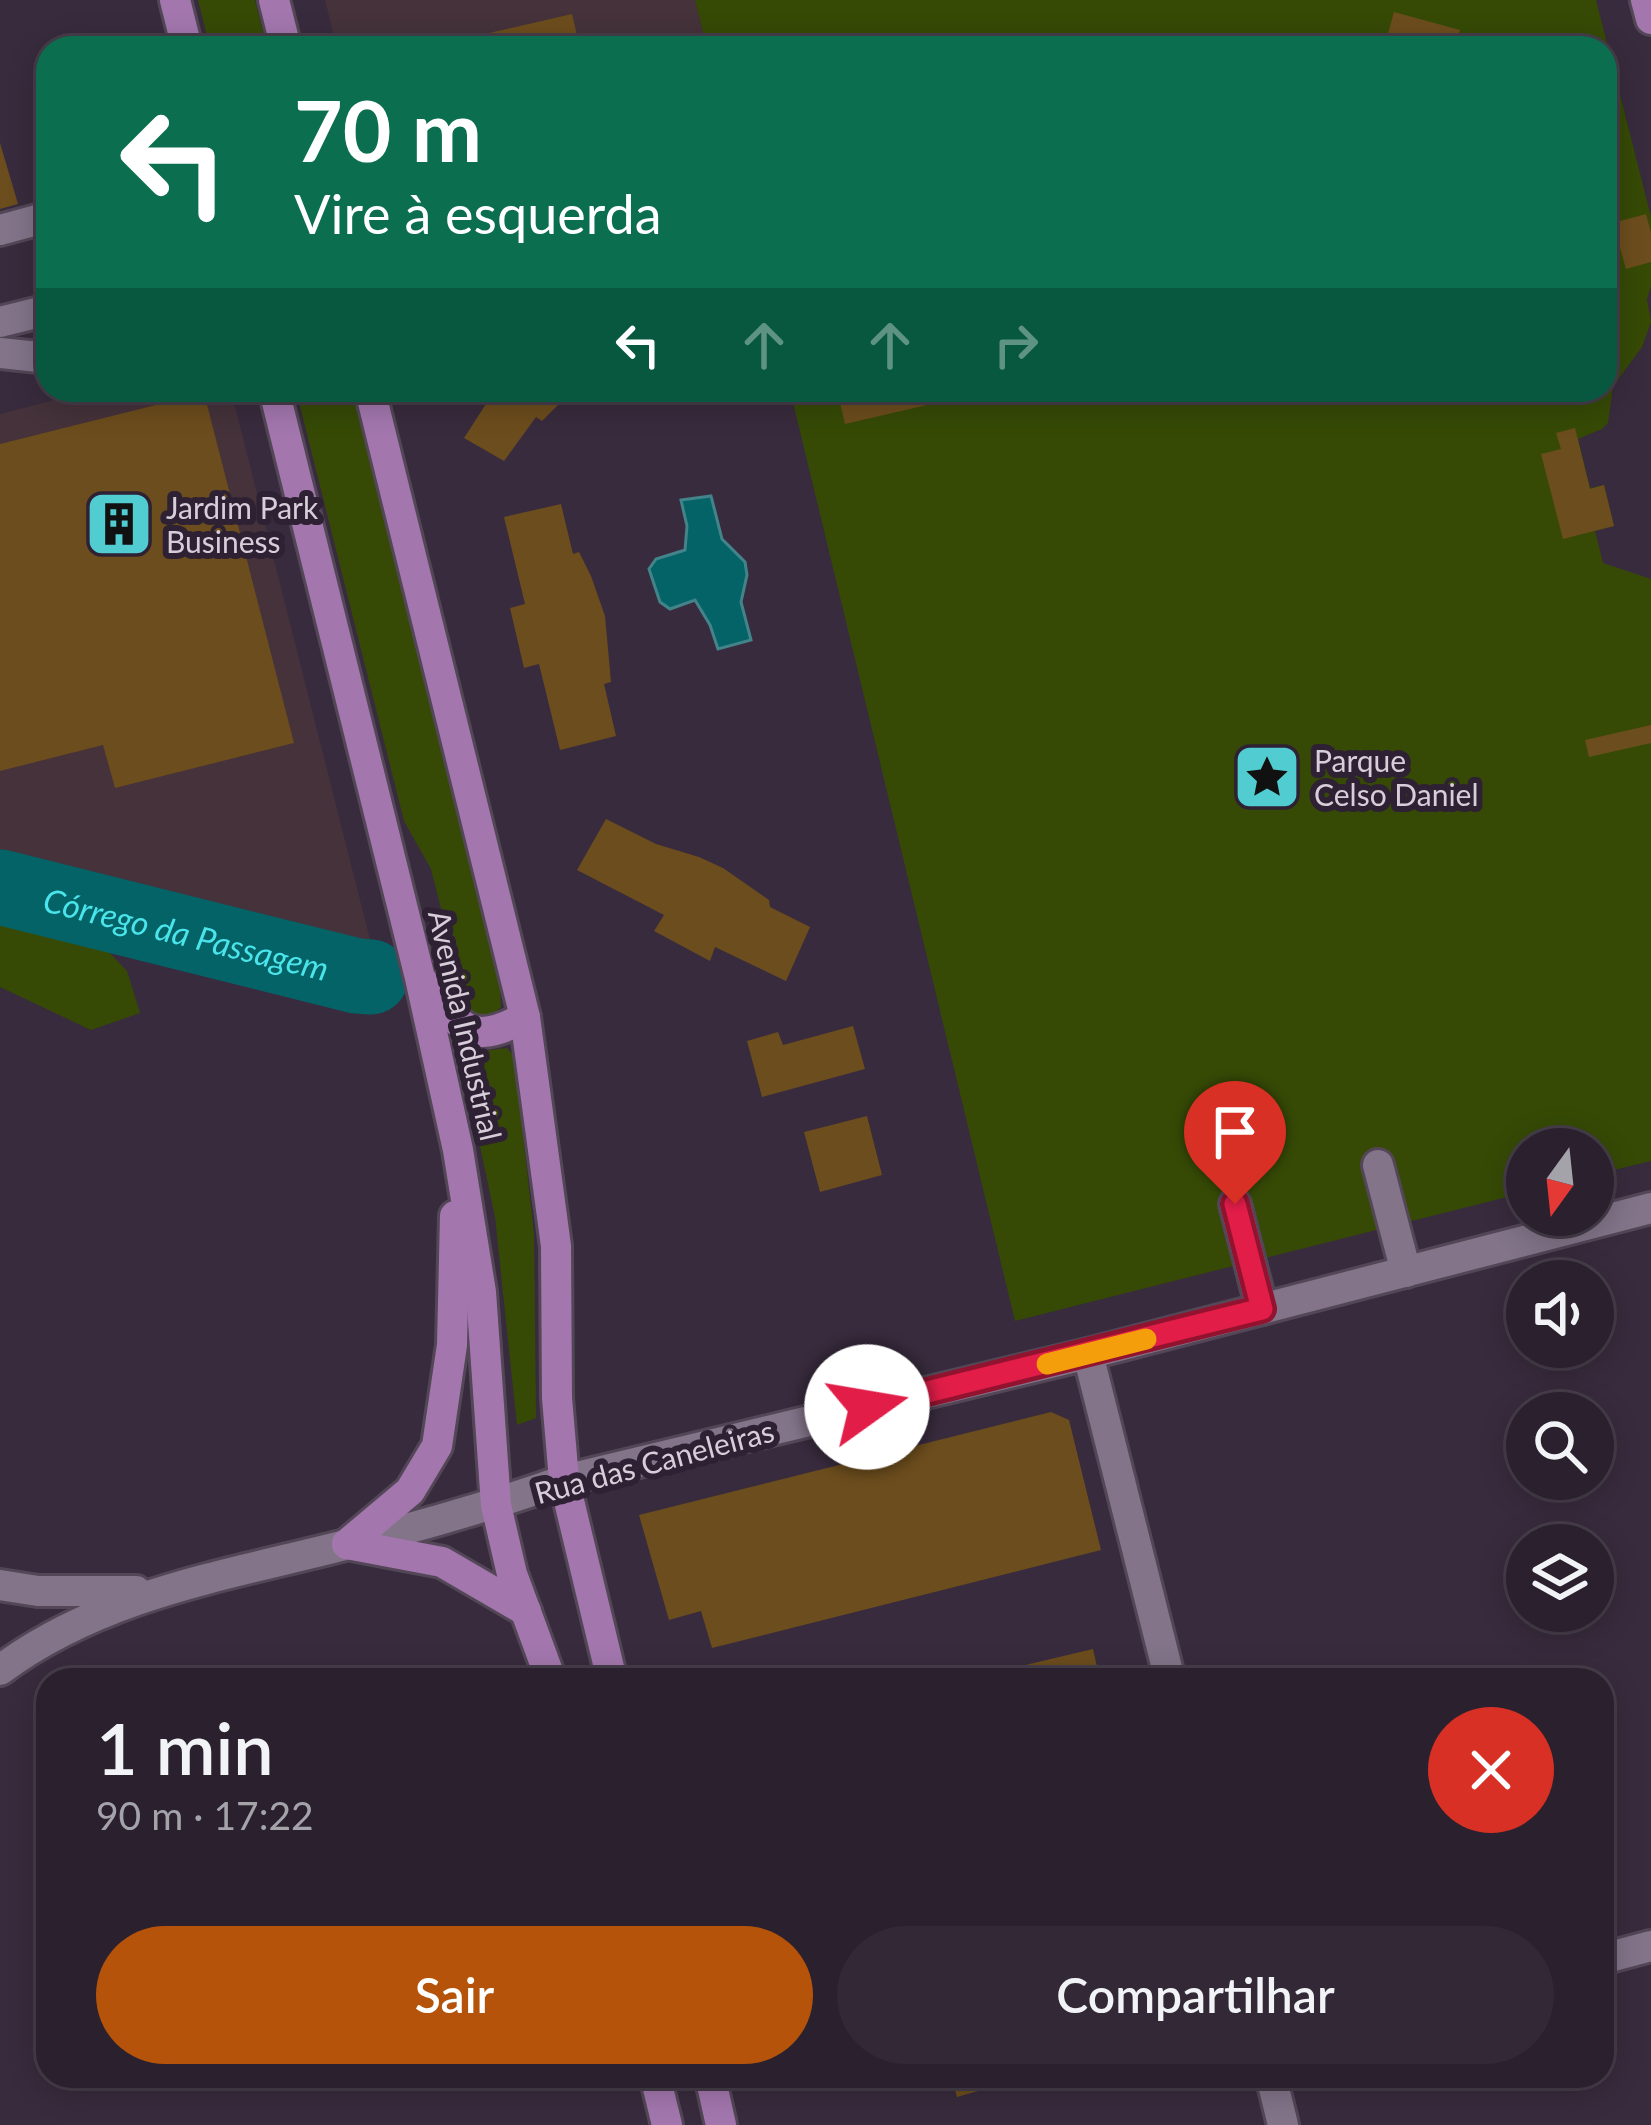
<!DOCTYPE html>
<html lang="pt">
<meta charset="utf-8">
<style>
:root{--surface:#2a202e;--page:#322836;--text:#f1f3f6;--muted:#a5a3aa;--line:#463e4a;--accent:#b45309}
body{margin:0;font-family:Lato,sans-serif;background:var(--page);color:var(--text);height:100vh;display:flex;flex-direction:column;font-size:45px;white-space:nowrap}
*{box-sizing:border-box;margin:0}
p{font-size:39px;color:var(--muted)}
.icon{flex:none;width:66px;height:66px;fill:none;stroke:currentColor;stroke-width:2;stroke-linecap:round;stroke-linejoin:round}
.map{position:relative;flex:1;overflow:hidden}
.details{position:absolute;left:36px;top:1668px;width:1578px;height:420px;display:flex;flex-direction:column;background:var(--surface);border-radius:36px;box-shadow:0 6px 30px #0003,0 0 0 3px var(--line)}
.details>*{flex:none}
.top-card{position:absolute;left:36px;top:36px;width:1581px;height:366px;border-radius:36px;box-shadow:0 6px 30px #0003,0 0 0 3px var(--line);background:#0b6e4f;color:#fff;overflow:hidden}
.needle{width:78px;rotate:195deg}
.buttons{position:absolute;left:1506px;top:1128px;display:grid;gap:24px}
.buttons a{display:grid;place-items:center;width:108px;height:108px;border-radius:50%;background:var(--surface);box-shadow:0 6px 30px #0003,0 0 0 3px var(--line);font-size:60px}
.pin{position:absolute;display:grid;place-items:center;width:102px;height:102px;color:#fff;margin:-123px -51px;border-radius:50% 50% 50% 0;rotate:-45deg;box-shadow:0 0 12px #0007}
.pin .icon{rotate:45deg}
.me{position:absolute;width:132px;margin:-66px;rotate:77deg;stroke-linejoin:round;filter:drop-shadow(0 0 9px #0008)}
.turn{display:flex;align-items:center;gap:42px;height:252px;padding:0 60px;font-size:54px}
.turn .icon{width:156px;height:156px;stroke-width:2.5}
.turn b{display:block;font-size:84px;line-height:102px}
.lanes{display:flex;align-items:center;height:114px;padding:0 60px;background:#0003;justify-content:center;gap:60px;direction:ltr}
.lanes .off{opacity:.35}
.round{display:grid;place-items:center;flex:none;width:126px;height:126px;border-radius:63px;background:var(--page)}
.summary{display:flex;align-items:center;justify-content:space-between;height:204px;padding:0 60px}
h1{font-size:72px;font-weight:600;line-height:90px}
.action{display:flex;gap:24px;margin-top:auto;padding:24px 60px}
.action a{flex:1;height:138px;border-radius:72px;background:var(--accent);color:#fff;font-size:48px;font-weight:600;line-height:138px;text-align:center}
.action a+a{background:var(--page);color:var(--text)}
.map>svg:first-child{display:block}
.commercial{fill:#45323a}
.green{fill:#364a06}
.water{fill:#046367;stroke:#43838a;stroke-width:3}
.lines{fill:none;stroke-linecap:round;stroke-linejoin:round}
.river{stroke:#046367;stroke-width:75}
.building{fill:#6c4d1d}
.minor-casing{stroke:#534757;stroke-width:36}
.major-casing{stroke:#534757;stroke-width:36}
.minor{stroke:#837489;stroke-width:30}
.major{stroke:#a377ae;stroke-width:30}
.route-casing{stroke:#92132f;stroke-width:30}
.route{stroke:#e11d48;stroke-width:21}
.slow{stroke:#f59e0b;stroke-width:21}
.labels{text-anchor:middle;dominant-baseline:central;stroke-width:12;stroke-linejoin:round;paint-order:stroke}
.poi-label{font-size:30px;fill:#d7ceda;stroke:#2e2133;text-anchor:start}
.street-label{font-size:30px;fill:#d7ceda;stroke:#2e2133}
.water-label{font-size:33px;font-style:italic;fill:#4ae4eb;stroke:#2e2133}
</style>
<div class="map">
<svg width="1651" height="2125" viewBox="0 0 1651 2125">
<rect width="100%" height="100%" fill="#382b3d"/>
<g class="commercial">
<path d="M325,0H695L707,48H337Z"/>
<path d="M94,390H231L376,963L0,868V414Z"/>
</g>
<g class="green">
<path d="M198,0H255L267,48H210Z"/>
<path d="M695,0H1596L1651,217V286L1647,299L1651,322L1642,347L1613,386L1608,423L1602,429L1578,439L1590,488L1604,485L1614,526L1595,531L1603,563L1651,579V1161L1593,1175V1149H1527V1192L1015,1321L790,390H1605V48H707Z"/>
<path d="M296,390H352L500,989L501,1007L487,1019L472,1015L466,1006L431,869L404,821Z"/>
<path d="M0,868L146,905L133,938L101,944L127,971L140,1013L91,1030L0,987Z"/>
<path d="M507,1048L514,1056L534,1233L536,1418L517,1425L495,1217L461,1057L467,1053Z"/>
</g>
<path class="water" d="M711,496L722,539L745,562L747,575L741,602L751,640L718,649L710,625L695,600L670,609L660,602L649,569L656,559L685,550L687,526L681,500Z"/>
<g class="lines">
<path class="river" id="s1" d="M0,887L357,976L371,977"/>
</g>
<g class="building">
<path d="M1394,12L1460,30L1455,48H1384Z"/>
<path d="M572,14L580,48H433V46Z"/>
<path d="M0,143L18,204L0,209Z"/>
<path d="M1646,214L1651,233V262L1626,269L1613,223Z"/>
<path d="M495,390H573L542,421L536,417L504,461L464,438Z"/>
<path d="M837,390H937L940,402L845,424Z"/>
<path d="M204,393L294,743L115,788L103,745L0,771V444Z"/>
<path d="M1575,428L1590,489L1604,485L1614,526L1563,539L1541,454L1561,449L1556,433Z"/>
<path d="M561,504L573,554L579,552L591,576L605,616L611,682L604,684L616,736L560,750L539,664L524,668L510,608L525,604L504,517Z"/>
<path d="M1651,725V743L1589,757L1585,740Z"/>
<path d="M606,819L656,844L699,857L723,868L769,900L770,907L810,927L786,981L715,947L710,961L654,931L664,915L577,870Z"/>
<path d="M853,1026L865,1069L762,1097L747,1041L778,1032L783,1045Z"/>
<path d="M867,1116L882,1175L820,1192L804,1132Z"/>
<path d="M1051,1412L1069,1420L1101,1550L712,1648L701,1611L669,1620L639,1515Z"/>
<path d="M1093,1649L1100,1680H985L983,1675Z"/>
<path d="M951,2076H1027V2077L957,2097Z"/>
</g>
<g class="lines">
<defs>
<g id="minor">
<path d="M0,230L48,217"/>
<path d="M0,322L48,310"/>
<path d="M0,353L48,358"/>
<path d="M1378,1165L1406,1272"/>
<path d="M1235,1204L1262,1309"/>
<path d="M1088,1354L1170,1680"/>
<path d="M0,1585L38,1591H136"/>
<path d="M0,1670C94,1600 206,1579 317,1552C400,1532 483,1509 564,1480L1088,1354L1651,1208"/>
<path d="M1602,1959L1651,1946"/>
<path d="M1271,2076L1283,2125"/>
</g>
<g id="major">
<path d="M175,0L187,48"/>
<path d="M274,0L286,48"/>
<path d="M1646,0L1651,19"/>
<path d="M274,390L420,978L458,1150L481,1292L496,1505L512,1574L551,1680"/>
<path d="M370,390L525,1017L556,1246L557,1398L564,1480L612,1680"/>
<path d="M424,983C461,1026 468,1049 525,1017"/>
<path d="M347,1544L410,1491L437,1446L452,1345L455,1216"/>
<path d="M347,1544L442,1562L526,1611"/>
<path d="M655,2076L667,2125"/>
<path d="M710,2076L721,2125"/>
</g>
</defs>
<use href="#minor" class="minor-casing"/>
<use href="#major" class="major-casing"/>
<use href="#minor" class="minor"/>
<use href="#major" class="major"/>
</g>
<g class="lines">
<defs>
<path id="route" d="M867,1407L1262,1309L1235,1204"/>
</defs>
<use href="#route" class="route-casing"/>
<use href="#route" class="route"/>
<path class="slow" d="M1047,1364L1146,1339"/>
</g>
<defs>
<symbol id="building-square" viewBox="-11 -11 22 22"><rect x="-9" y="-9" width="18" height="18" rx="4" fill="#51ccd1" stroke="#2e2133"/><path d="M-4-6H4V6H1V3H-1V6H-4ZM-2.5-4.3h1.7v1.8h-1.7ZM.8-4.3h1.7v1.8H.8ZM-2.5-1h1.7V.8h-1.7ZM.8-1h1.7V.8H.8Z" fill="#111"/></symbol>
<symbol id="sight-square" viewBox="-11 -11 22 22"><rect x="-9" y="-9" width="18" height="18" rx="4" fill="#51ccd1" stroke="#2e2133"/><path d="M0-6L1.8-2.2L6-1.7L2.9 1.2L3.7 5.4L0 3.3L-3.7 5.4L-2.9 1.2L-6-1.7L-1.8-2.2Z" fill="#111"/></symbol>
</defs>
<g fill-rule="evenodd">
<use href="#building-square" x="81" y="486" width="76" height="76"/>
<use href="#sight-square" x="1229" y="739" width="76" height="76"/>
</g>
<g class="labels">
<g class="poi-label">
<text x="166" y="507">Jardim Park<tspan x="166" dy="34">Business</tspan></text>
<text x="1314" y="760">Parque<tspan x="1314" dy="34">Celso Daniel</tspan></text>
</g>
<g class="street-label">
<text transform="translate(466 1025) rotate(77)">Avenida Industrial</text>
<text transform="translate(654 1461) rotate(-15)">Rua das Caneleiras</text>
</g>
<g class="water-label">
<text stroke="none"><textPath href="#s1" startOffset="192">Córrego da Passagem</textPath></text>
</g>
</g>
</svg>
<div class="buttons">
<a><svg class="needle" viewBox="-14 -14 28 28"><path d="M0-13l5 13h-10z" fill="#e53935"/><path d="M0 13l5-13h-10z" fill="#a5a3aa"/></svg></a>
<a><svg class="icon" aria-label="sound" viewBox="0 0 24 24"><path d="M4 9h4l5-4v14l-5-4H4zM17 9q2 3 0 6"/></svg></a>
<a><svg class="icon" aria-label="search" viewBox="0 0 24 24"><circle cx="10" cy="10" r="6"/><path d="M15 15l6 6"/></svg></a>
<a><svg class="icon" aria-label="layers" viewBox="0 0 24 24"><path d="M12 4l9 5-9 5-9-5zM3 14l9 5 9-5"/></svg></a>
</div>
<div class="pin" style="left:1235px;top:1204px;background:#d93025"><svg class="icon" aria-label="arrive" viewBox="0 0 24 24"><path d="M6 21V4h12l-3 4 3 4H6"/></svg></div>
<svg class="me" style="left:867px;top:1407px" viewBox="-20 -20 40 40"><circle r="19" fill="#fff"/><path d="M0-13L10 11 0 6-10 11z" fill="#e11d48"/></svg>
<div class="top-card">
<div class="turn"><svg class="icon" aria-label="left" viewBox="0 0 24 24"><path d="M17 20v-9H6M10 6l-5 5 5 5"/></svg><div><b>70 m</b>Vire à esquerda</div></div>
<div class="lanes"><svg class="icon" aria-label="left" viewBox="0 0 24 24"><path d="M17 20v-9H6M10 6l-5 5 5 5"/></svg><svg class="icon off" aria-label="ahead" viewBox="0 0 24 24"><path d="M12 20V5M6 11l6-6 6 6"/></svg><svg class="icon off" aria-label="ahead" viewBox="0 0 24 24"><path d="M12 20V5M6 11l6-6 6 6"/></svg><svg class="icon off" aria-label="right" viewBox="0 0 24 24"><path d="M7 20v-9h11M14 6l5 5-5 5"/></svg></div>
</div>
<section class="details">
<div class="summary"><div><h1>1 min</h1><p>90 m · 17:22</p></div><a class="round" style="background:#d93025;color:#fff"><svg class="icon" aria-label="close" viewBox="0 0 24 24"><path d="M6 6l12 12M18 6L6 18"/></svg></a></div>
<div class="action"><a>Sair</a><a>Compartilhar</a></div>
</section>
</div>
